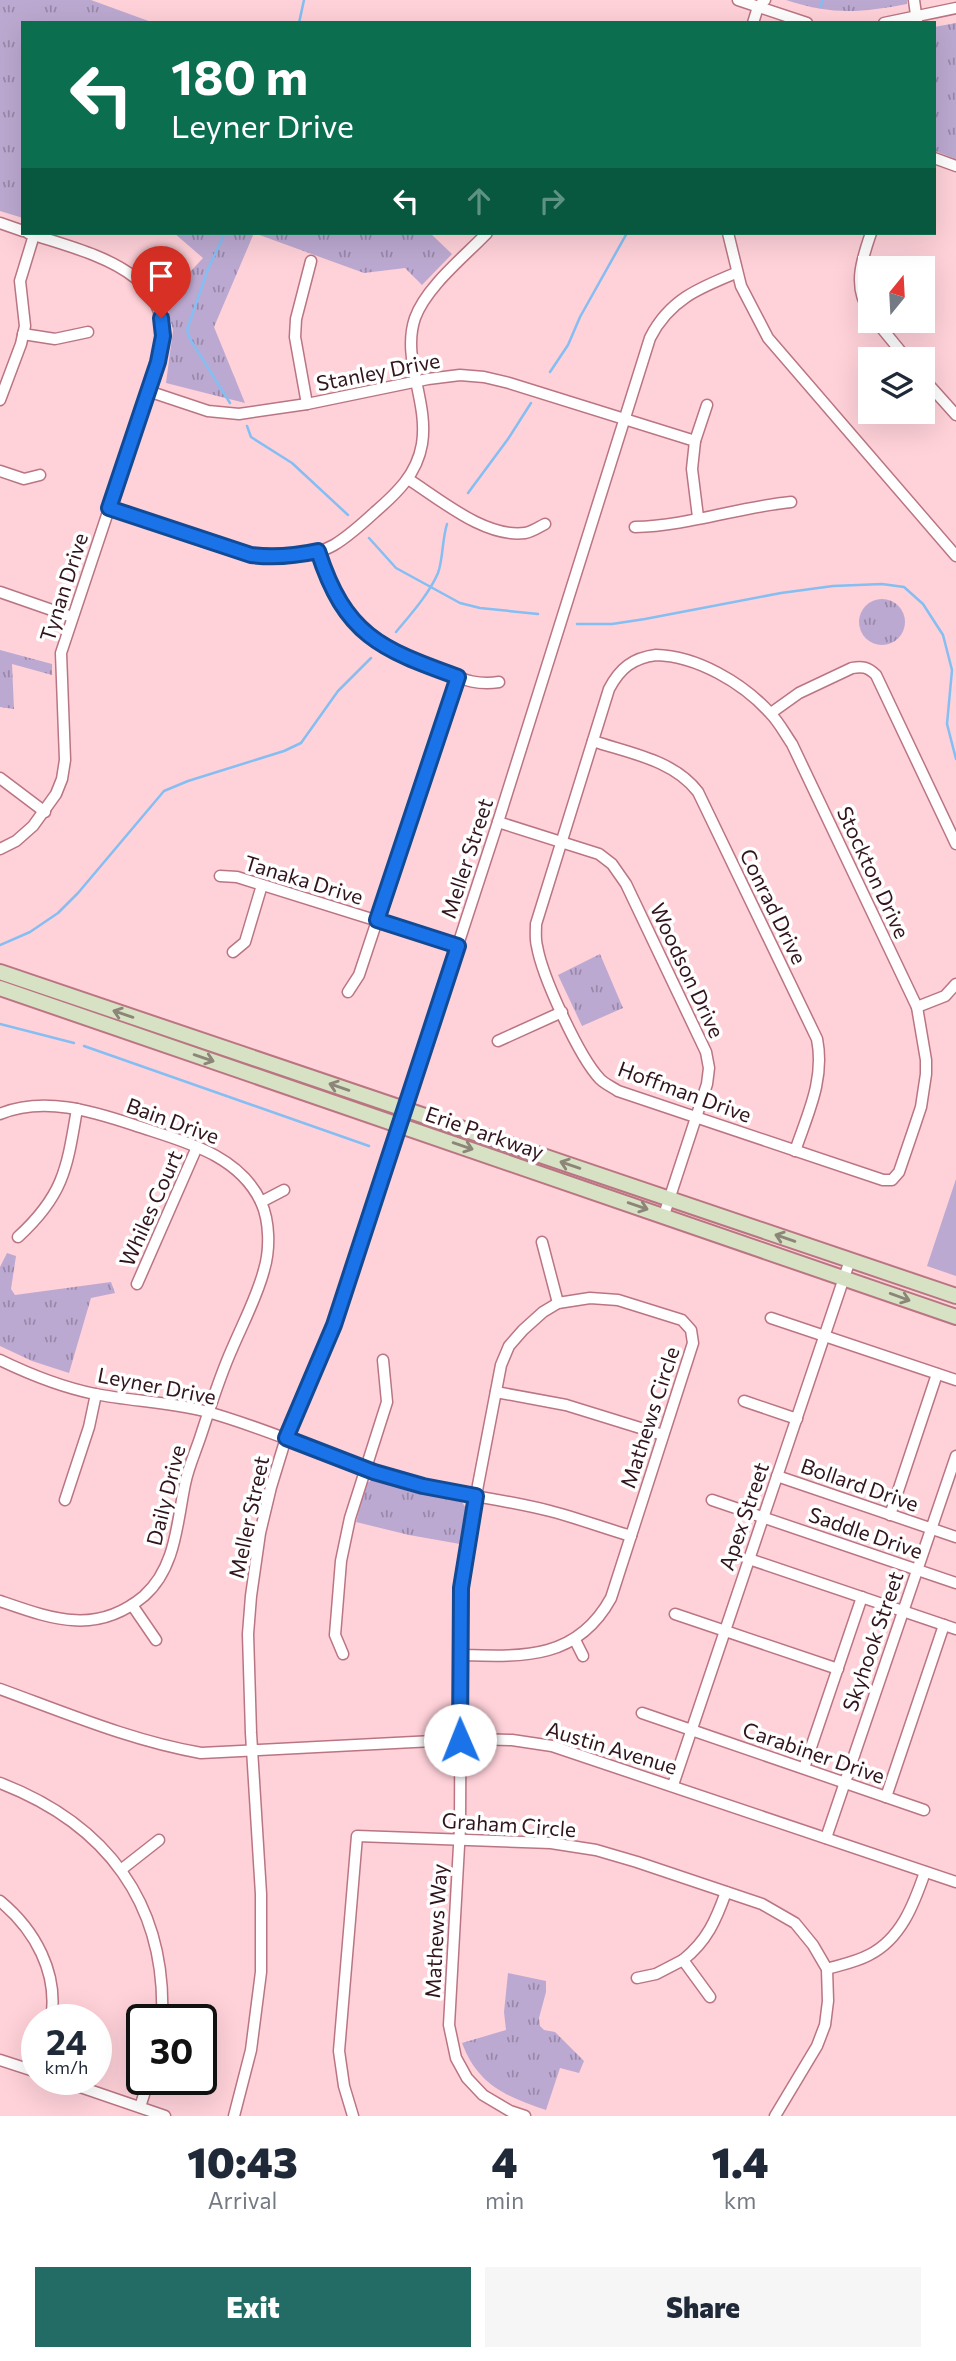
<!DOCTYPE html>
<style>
:root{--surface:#fff;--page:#f6f6f7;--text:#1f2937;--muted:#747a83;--accent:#226c65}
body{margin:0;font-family:Commissioner,sans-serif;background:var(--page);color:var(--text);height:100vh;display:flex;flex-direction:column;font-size:26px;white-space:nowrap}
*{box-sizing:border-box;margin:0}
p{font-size:23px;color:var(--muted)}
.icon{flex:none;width:38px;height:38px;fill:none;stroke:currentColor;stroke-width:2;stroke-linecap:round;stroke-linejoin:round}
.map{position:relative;height:2116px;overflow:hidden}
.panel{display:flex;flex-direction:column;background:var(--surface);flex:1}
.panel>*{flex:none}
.hud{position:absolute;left:21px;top:21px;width:915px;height:214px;border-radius:0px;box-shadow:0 7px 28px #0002;background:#0b6e4f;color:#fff;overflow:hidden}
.needle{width:46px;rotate:18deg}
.controls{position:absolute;left:858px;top:256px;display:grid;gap:14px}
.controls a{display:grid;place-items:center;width:77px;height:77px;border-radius:0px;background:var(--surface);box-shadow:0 7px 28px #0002;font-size:35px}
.speed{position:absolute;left:21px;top:2004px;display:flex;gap:14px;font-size:35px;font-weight:700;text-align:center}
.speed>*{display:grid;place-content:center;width:91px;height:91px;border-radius:50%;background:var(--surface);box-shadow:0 7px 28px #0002;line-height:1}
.speed small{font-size:18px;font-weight:400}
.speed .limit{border:4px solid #111;border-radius:10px;background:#fff;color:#111}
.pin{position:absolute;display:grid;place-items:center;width:60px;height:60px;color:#fff;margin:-72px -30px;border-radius:50% 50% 50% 0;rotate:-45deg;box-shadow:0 0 7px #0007}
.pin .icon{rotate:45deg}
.me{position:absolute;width:77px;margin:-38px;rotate:359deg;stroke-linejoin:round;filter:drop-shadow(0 0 5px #0008)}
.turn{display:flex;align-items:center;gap:24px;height:147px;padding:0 35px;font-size:32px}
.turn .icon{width:91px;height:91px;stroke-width:2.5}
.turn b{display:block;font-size:49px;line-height:60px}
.lanes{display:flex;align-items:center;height:66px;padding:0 35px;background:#0003;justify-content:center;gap:35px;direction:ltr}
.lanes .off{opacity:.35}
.eta{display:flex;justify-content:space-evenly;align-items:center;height:119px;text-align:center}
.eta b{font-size:42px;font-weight:800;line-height:49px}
.cta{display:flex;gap:14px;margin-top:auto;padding:14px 35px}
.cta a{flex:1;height:80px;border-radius:0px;background:var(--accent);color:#fff;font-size:28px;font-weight:800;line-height:80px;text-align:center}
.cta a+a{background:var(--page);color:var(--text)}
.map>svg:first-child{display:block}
.green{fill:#bca9d1}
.park{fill:url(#park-tufts)}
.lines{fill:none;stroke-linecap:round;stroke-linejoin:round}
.stream{stroke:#84bef2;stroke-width:2.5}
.street-casing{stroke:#ba7583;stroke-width:13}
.secondary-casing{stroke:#ba7583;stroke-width:18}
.street{stroke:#fff;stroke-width:10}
.secondary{stroke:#d7e2c4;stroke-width:14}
.oneway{stroke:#8c8678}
.route-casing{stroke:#114b97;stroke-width:18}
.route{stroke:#1a73e8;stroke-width:12}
.labels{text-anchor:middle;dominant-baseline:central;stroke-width:7;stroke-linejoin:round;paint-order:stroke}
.street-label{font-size:21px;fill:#30151c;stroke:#fff}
</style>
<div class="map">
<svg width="956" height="2116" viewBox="0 0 956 2116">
<defs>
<pattern id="park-tufts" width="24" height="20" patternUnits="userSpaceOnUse" patternTransform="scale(1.75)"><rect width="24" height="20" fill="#bca9d1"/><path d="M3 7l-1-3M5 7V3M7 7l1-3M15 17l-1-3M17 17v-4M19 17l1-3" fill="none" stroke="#9988a9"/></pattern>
</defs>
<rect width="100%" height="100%" fill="#ffd1d9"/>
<path class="green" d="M956,1179V1276L927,1266Z"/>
<g class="park">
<path d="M0,0H91L154,23H23V218L0,211Z"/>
<path d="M786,0H907V4C860,13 832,15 786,0Z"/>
<path d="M956,23V159L935,151L936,66L934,27Z"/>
<path d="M174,233H430L452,254L422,285L405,268L364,273L254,233L214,327L245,403L166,383L173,330L165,299L203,258Z"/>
<circle cx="882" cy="622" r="23"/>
<path d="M0,650L52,664V675L12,664L14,709L0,707Z"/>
<path d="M600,954L623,1008L582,1026L558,975Z"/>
<path d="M7,1253L16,1256L11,1289L15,1295L111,1282L115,1293L91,1298L69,1373L32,1361L0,1346V1267Z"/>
<path d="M373,1479L412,1492L462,1502L466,1508L460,1544L409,1535L356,1522L366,1484Z"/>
<path d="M508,1973L546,1981V1992L539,2018L540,2026L544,2030L555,2032L584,2061L579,2073L560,2068L546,2110C505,2096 478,2085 462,2043L506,2030L504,2012Z"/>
</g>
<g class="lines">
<g class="stream">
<path d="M820,7L823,0"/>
<path d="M299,23L304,0"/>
<path d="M225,233L208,269L187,330L190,339L230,403"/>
<path d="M550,372L568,345L580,317L627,233"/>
<path d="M247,426L251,437L292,463L348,515"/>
<path d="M468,493L508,439L531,403"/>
<path d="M369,538L396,568L460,603L480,608L538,614"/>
<path d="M577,624H612L645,619L781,593L833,586L882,584L904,587L923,604L943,635L952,670L947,724L956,759"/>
<path d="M396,632C411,614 429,594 438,573C443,560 442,540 447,524"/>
<path d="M0,945L30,932L58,913L78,893L164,791L188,781L284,751L301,743L338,691L371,658"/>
<path d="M0,1024L74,1043"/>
<path d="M84,1046L369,1146"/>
</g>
<defs>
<g id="street">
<path d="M738,0L807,23"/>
<path d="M914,0L917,22"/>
<path d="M753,23L758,7L765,0"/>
<path d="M884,23L956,8"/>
<path d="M934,158L956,166"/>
<path d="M0,223L23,231"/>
<path d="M728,233L741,286L768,338L956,556"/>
<path d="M870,312C852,287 862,259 871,233"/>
<path d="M875,320L907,359"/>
<path d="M23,334L55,339L88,332"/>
<path d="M922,377L956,415"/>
<path d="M148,391L208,411L239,414L307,404L428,379L460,375L484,377L509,383L695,441"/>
<path d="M0,400L21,344L25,326L20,281L34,235"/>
<path d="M307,404L295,337L296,319L311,261"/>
<path d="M0,471L24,479L40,475"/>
<path d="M408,479C441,500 485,538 525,533C532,532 539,527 545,524"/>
<path d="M109,507C170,527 273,580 334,545C349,536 362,524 375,512C397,493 417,474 422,444C429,401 401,359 415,318C426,287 465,256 487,233"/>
<path d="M698,517L692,469L695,441L707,405"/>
<path d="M635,527C687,526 739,507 791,502"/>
<path d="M318,551C340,621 371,646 438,670C460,678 475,686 499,682"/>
<path d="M0,592L72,617"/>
<path d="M656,655C697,656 743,683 770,713C779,722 785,734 792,744L917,1007L926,1060V1074L921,1107L914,1128L899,1172L892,1180H883L618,1091C612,1087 605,1084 600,1079C579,1057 542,976 537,946C535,939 536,931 536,924L609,689C620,668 633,658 656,655Z"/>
<path d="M771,713L799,693L852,668C862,666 868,667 876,675L956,844"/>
<path d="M593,741C629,753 674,760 698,792L817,1039C825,1079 808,1113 795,1151"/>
<path d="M0,778L45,812"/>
<path d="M498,822L599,854L612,864L626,884L706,1052L709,1068L707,1084L664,1215"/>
<path d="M0,849L16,841L33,826L56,794L62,779L65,760L61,653L158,362C182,271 94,255 28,233"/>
<path d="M220,876L237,877L458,946"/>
<path d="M233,952L245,942L262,885"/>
<path d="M348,992L359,975L458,677"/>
<path d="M917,1007L945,996L956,984"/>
<path d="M498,1041L562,1012"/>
<path d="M0,1114C43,1096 92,1111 134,1125C181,1141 238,1153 261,1202C270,1222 270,1250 264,1270C257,1297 243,1323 232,1349C219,1378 210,1408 200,1438C195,1453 188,1468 185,1484C177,1522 176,1568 144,1596C96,1636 52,1619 0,1601"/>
<path d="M261,1202L284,1190"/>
<path d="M18,1237C64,1195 67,1168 77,1109"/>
<path d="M542,1242L558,1303"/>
<path d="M137,1284L197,1147"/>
<path d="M771,1318L956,1380"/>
<path d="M0,1360C31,1375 61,1387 95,1394C131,1401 168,1402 204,1411C271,1429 333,1460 399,1480C449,1494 500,1498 550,1511C577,1518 604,1528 631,1536"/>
<path d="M496,1392L566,1405L663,1435"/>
<path d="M744,1401L797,1419"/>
<path d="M777,1476L956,1537"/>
<path d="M65,1500L89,1427L96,1394"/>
<path d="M712,1500L956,1583"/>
<path d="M890,1515L937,1374"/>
<path d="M749,1559L956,1629"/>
<path d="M132,1605L156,1640"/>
<path d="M675,1614L838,1669"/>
<path d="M575,1640L583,1656"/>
<path d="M343,1654L335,1635L341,1561L350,1518L387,1402L383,1360"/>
<path d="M460,1655C523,1657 577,1660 611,1598L693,1343L691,1330L682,1320L618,1300L590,1298L558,1303L543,1312L523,1330L509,1346L501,1365L478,1485L461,1588L460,1828L449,2025L456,2058L467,2078L483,2095L510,2111L525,2116"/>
<path d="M0,1689C66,1713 132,1741 201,1753L472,1739L512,1740L552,1746L956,1882"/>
<path d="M642,1713L924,1810"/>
<path d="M804,1768L862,1597"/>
<path d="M0,1783C106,1824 167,1903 162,2020"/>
<path d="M673,1785L850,1260"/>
<path d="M886,1797L944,1625"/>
<path d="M826,1838L956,1456"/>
<path d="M122,1869L159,1840"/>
<path d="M0,1901C35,1930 59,1973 51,2020"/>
<path d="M827,1969C840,1965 856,1962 869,1955C901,1939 914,1904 925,1872"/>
<path d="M637,1978L656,1974L683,1960"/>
<path d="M710,1997L683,1960C707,1941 716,1920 726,1892"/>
<path d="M0,2060L37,2072"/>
<path d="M57,2079L165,2116"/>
<path d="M140,2107L149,2079"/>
<path d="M234,2116L251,2050L261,1972V1894L251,1733L248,1634L251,1596L260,1533L271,1487L286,1438L334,1325L498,822L650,338C669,300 699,288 736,273"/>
<path d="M353,2116L344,2086L339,2051L357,1836L551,1843L596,1850L637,1862L762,1904L795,1923L813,1945L827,1969L828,2001L825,2025L817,2046L775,2116"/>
</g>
<g id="secondary">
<path d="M0,972L956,1296"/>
<path d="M0,988L956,1317"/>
</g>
</defs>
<use href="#street" class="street-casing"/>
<use href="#secondary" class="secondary-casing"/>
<use href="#street" class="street"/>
<use href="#secondary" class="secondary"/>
</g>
<defs><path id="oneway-shaft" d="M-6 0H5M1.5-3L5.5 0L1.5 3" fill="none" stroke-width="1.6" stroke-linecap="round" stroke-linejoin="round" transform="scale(1.75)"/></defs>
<g class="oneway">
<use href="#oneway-shaft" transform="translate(123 1014) rotate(-161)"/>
<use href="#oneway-shaft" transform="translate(204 1058) rotate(19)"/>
<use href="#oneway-shaft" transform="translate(339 1087) rotate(-161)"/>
<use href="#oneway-shaft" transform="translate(463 1146) rotate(19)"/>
<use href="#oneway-shaft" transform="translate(570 1165) rotate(-161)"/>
<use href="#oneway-shaft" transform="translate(638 1206) rotate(19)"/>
<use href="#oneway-shaft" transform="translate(785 1238) rotate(-161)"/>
<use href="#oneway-shaft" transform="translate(900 1297) rotate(20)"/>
</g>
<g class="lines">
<defs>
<path id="route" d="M161,318L163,336L158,362L109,508L251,555C275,558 295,556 318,551C345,635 380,649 458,677L377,920L458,946L334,1325L286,1438L374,1472L423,1486L476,1496L461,1588L460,1740"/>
</defs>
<use href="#route" class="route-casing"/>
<use href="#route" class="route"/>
</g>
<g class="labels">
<g class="street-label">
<text transform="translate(378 371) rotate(-11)">Stanley Drive</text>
<text transform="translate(63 587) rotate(-72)">Tynan Drive</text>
<text transform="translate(466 858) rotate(-72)">Meller Street</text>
<text transform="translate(874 872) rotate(65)">Stockton Drive</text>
<text transform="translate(304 879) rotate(17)">Tanaka Drive</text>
<text transform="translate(774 906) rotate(64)">Conrad Drive</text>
<text transform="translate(688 970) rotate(65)">Woodson Drive</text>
<text transform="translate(685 1091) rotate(20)">Hoffman Drive</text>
<text transform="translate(173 1120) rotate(20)">Bain Drive</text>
<text transform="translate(485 1132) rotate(19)">Erie Parkway</text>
<text transform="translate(150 1208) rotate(-66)">Whiles Court</text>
<text transform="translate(157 1385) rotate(11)">Leyner Drive</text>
<text transform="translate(649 1417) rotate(-72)">Mathews Circle</text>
<text transform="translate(860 1484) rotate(19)">Bollard Drive</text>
<text transform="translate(165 1495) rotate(-76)">Daily Drive</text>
<text transform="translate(743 1516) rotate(-71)">Apex Street</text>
<text transform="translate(248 1517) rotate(-78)">Meller Street</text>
<text transform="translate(866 1532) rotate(19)">Saddle Drive</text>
<text transform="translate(872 1641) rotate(-71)">Skyhook Street</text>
<text transform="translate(612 1747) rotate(17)">Austin Avenue</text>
<text transform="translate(814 1752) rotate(19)">Carabiner Drive</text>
<text transform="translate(509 1824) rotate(4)">Graham Circle</text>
<text transform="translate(435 1931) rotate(-87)">Mathews Way</text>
</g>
</g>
</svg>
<div class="controls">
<a><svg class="needle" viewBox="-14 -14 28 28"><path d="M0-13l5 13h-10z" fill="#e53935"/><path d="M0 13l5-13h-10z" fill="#747a83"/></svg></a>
<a><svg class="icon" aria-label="layers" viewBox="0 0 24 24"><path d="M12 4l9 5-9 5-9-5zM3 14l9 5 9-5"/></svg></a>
</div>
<div class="speed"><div>24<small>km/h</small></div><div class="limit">30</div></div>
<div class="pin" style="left:161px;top:318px;background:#d93025"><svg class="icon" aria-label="arrive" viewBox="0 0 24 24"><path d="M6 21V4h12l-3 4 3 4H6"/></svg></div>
<svg class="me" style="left:460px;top:1740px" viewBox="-20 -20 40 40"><circle r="19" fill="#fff"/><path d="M0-13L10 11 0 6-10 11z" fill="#1a73e8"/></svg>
<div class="hud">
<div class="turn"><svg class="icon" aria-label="left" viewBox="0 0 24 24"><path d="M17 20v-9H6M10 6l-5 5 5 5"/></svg><div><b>180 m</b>Leyner Drive</div></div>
<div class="lanes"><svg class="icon" aria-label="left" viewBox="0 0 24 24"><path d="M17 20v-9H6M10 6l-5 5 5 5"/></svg><svg class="icon off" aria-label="ahead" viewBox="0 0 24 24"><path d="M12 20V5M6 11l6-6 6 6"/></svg><svg class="icon off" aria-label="right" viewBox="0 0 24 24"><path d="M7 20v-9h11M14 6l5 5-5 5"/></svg></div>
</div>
</div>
<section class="panel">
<div class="eta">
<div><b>10:43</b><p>Arrival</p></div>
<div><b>4</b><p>min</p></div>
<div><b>1.4</b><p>km</p></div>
</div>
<div class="cta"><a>Exit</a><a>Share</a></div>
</section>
